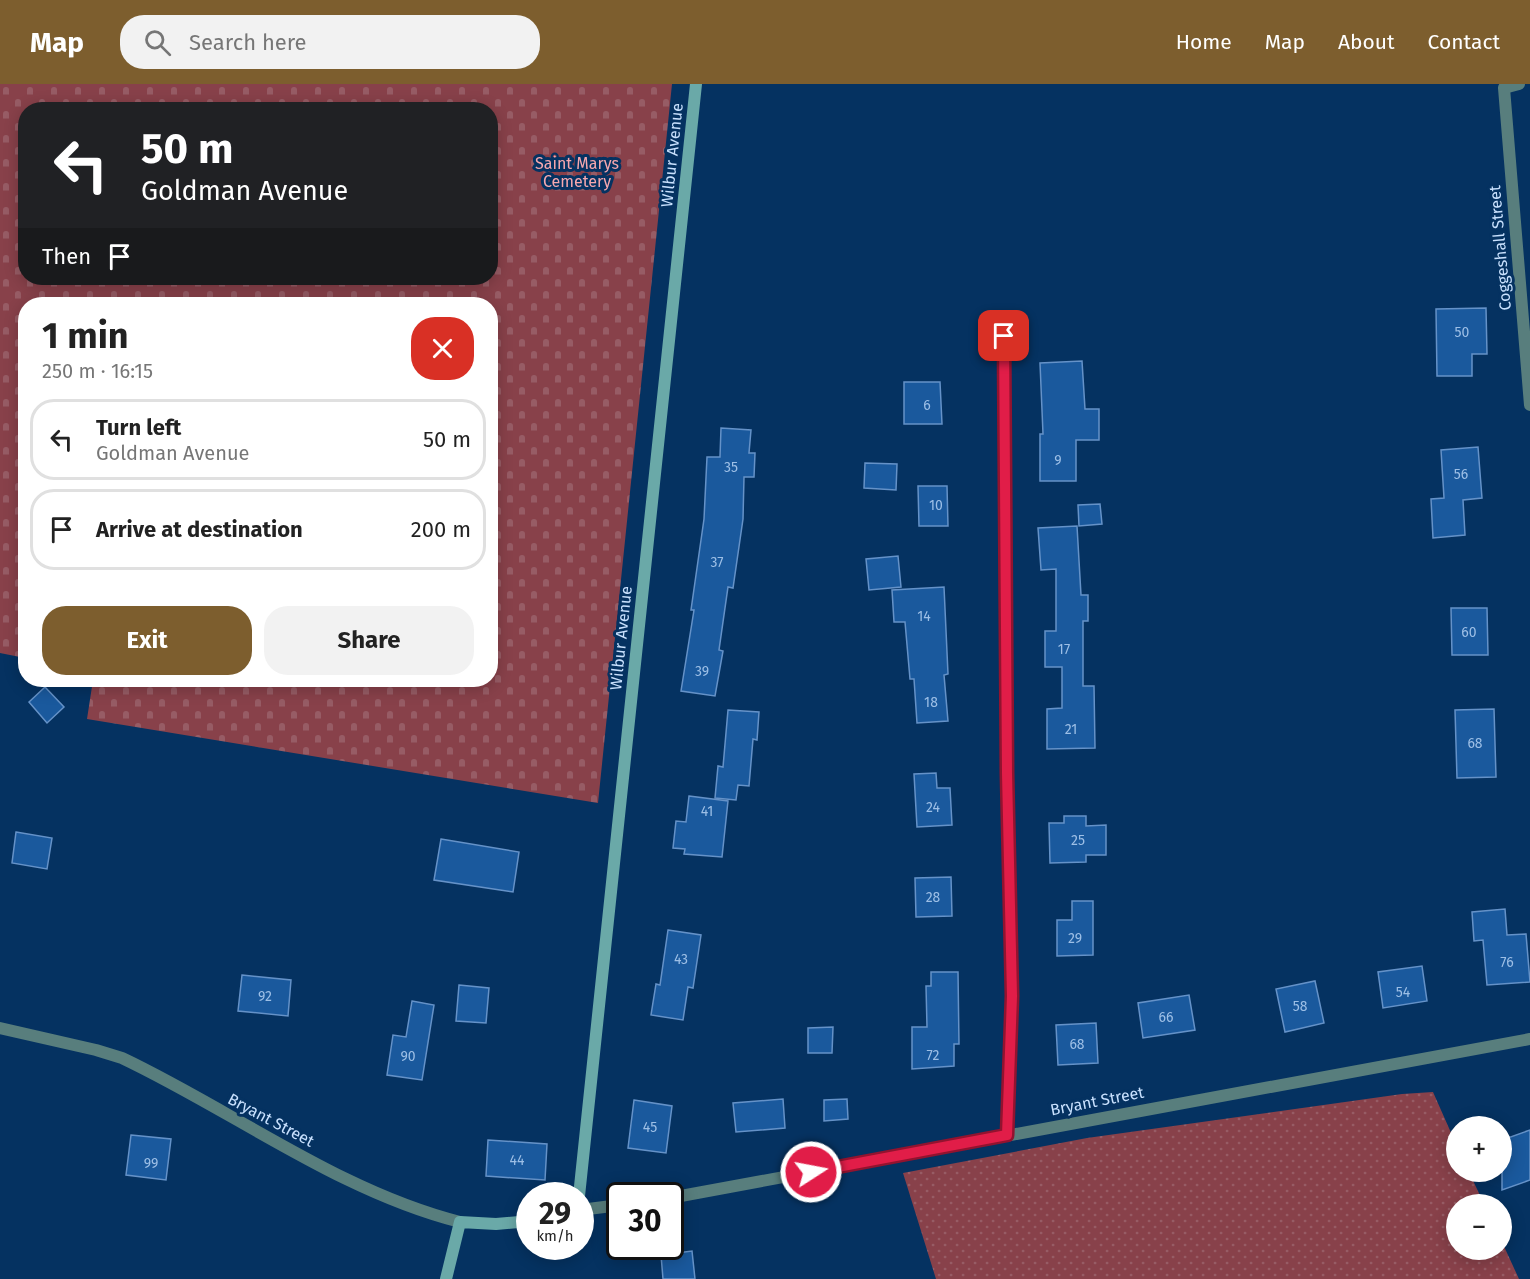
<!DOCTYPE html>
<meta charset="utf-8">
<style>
:root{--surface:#fff;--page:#f2f2f2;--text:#222;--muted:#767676;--line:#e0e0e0;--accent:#7d5e2e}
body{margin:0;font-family:"Fira Sans",sans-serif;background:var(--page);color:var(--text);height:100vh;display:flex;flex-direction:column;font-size:22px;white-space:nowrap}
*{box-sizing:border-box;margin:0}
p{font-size:20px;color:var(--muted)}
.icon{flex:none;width:33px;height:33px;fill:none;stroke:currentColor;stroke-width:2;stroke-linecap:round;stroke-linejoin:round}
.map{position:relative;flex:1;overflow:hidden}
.side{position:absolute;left:18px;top:213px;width:480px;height:390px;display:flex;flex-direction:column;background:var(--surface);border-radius:24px;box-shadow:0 3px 15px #0003}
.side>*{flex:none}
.guide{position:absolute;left:18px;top:18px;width:480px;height:183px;border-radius:24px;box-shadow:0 3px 15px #0003;background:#202124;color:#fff;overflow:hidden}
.controls{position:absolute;left:1446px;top:1032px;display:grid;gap:12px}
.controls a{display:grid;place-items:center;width:66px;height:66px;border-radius:50%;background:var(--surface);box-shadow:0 3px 15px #0003;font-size:30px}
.speed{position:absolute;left:516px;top:1098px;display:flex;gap:12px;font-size:30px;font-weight:700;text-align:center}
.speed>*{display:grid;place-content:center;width:78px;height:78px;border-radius:50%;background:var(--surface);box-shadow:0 3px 15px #0003;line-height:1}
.speed small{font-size:15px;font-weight:400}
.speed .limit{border:3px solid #111;border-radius:9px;background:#fff;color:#111}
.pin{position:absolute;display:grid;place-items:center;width:51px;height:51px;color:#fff;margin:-26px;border-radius:12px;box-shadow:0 3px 9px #0006}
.me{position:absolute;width:66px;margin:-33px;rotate:79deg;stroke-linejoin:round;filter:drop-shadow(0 0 4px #0008)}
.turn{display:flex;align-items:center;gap:21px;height:126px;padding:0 24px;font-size:27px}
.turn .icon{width:78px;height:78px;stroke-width:2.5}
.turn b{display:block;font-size:42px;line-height:51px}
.then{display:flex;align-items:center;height:57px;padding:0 24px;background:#0003;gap:12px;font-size:22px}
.round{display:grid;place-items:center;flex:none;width:63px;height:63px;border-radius:24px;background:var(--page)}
.overview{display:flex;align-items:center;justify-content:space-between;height:102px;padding:0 24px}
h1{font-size:36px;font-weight:700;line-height:45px}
.cta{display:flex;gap:12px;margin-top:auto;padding:12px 24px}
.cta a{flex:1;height:69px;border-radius:24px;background:var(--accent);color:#fff;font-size:24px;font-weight:700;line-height:69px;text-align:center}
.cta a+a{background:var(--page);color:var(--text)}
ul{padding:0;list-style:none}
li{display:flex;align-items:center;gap:18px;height:81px;margin:0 12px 9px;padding:0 12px;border:3px solid var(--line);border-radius:24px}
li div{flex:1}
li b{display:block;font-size:22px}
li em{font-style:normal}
header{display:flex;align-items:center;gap:36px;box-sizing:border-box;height:84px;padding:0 30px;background:var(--accent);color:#fff}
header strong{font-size:28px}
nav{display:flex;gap:33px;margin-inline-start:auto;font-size:21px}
.search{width:420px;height:54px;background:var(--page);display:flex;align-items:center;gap:15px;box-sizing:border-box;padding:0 21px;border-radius:24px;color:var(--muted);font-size:22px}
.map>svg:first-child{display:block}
.grass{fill:url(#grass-dots)}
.cemetery{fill:url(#cemetery-stones);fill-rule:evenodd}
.building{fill:#1a599d;stroke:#6592c8;stroke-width:1.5}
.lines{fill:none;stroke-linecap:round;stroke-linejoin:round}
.street{stroke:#587e7d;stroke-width:12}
.secondary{stroke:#6aa9a8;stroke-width:12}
.route-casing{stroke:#92132f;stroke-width:15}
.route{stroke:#e11d48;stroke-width:10}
.labels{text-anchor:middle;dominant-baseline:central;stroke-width:6;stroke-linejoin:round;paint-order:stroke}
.number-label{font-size:14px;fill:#9dbfe6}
.street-label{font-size:16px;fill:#c9e1fe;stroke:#053261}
.park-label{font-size:16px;fill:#f7a8ae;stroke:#053261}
</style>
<header>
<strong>Map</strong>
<div class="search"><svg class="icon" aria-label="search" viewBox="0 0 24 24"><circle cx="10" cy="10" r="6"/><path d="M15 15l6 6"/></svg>Search here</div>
<nav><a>Home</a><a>Map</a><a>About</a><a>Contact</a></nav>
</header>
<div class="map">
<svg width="1530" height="1195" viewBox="0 0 1530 1195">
<defs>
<pattern id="grass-dots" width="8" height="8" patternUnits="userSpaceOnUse" patternTransform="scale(1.5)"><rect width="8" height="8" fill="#88414a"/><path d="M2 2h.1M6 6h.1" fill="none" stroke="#975c65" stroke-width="1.8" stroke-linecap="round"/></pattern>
<pattern id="cemetery-stones" width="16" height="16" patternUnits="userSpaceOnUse" patternTransform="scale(1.5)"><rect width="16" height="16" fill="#88414a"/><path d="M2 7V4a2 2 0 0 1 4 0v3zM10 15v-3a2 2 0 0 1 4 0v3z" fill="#975c65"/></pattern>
</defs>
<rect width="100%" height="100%" fill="#053261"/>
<path class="grass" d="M1433,1008L1456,1060V1088H1469L1484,1120H1456V1166H1502V1158L1519,1195H936L903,1089L1087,1054L1402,1010Z"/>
<path class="cemetery" d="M0,0H672L598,719L87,635L93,596H490V220H26L25,574L0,569ZM26,26H490V194H26Z"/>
<g class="building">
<path d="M1486,224L1487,270H1472V292H1437L1436,225Z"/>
<path d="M1082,277L1085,325H1099V356H1076V397H1040V350H1043L1040,279Z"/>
<path d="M904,298H940L942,340H904Z"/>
<path d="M721,344L751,346L749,369H755L754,393H744L743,435L733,504L728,503L719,566L723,567L715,612L681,607L694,526H691L704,435L707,373H720Z"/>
<path d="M1478,363L1482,414L1463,416L1465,451L1433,454L1431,415L1444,414L1441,366Z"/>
<path d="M865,379L897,380L896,406L864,404Z"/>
<path d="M918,402H947L948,442H919Z"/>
<path d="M1100,420L1102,440L1079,442L1078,421Z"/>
<path d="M1077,442L1081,511H1088V537H1083V602H1094L1095,664L1047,665V625L1062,624V583H1045V547H1056V485L1041,486L1038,444Z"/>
<path d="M898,472L901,503L869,506L866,475Z"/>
<path d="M944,503L948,590L944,591L948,637L917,639L914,595H910L905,538H894L892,506Z"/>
<path d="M1451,524H1487L1488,571H1452Z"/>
<path d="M45,603L64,623L47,639L29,618Z"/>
<path d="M1494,625L1496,693L1457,694L1455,626Z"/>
<path d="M728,626L759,628L757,656L753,655L749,702L738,701L736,716L715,714L718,682L723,683Z"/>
<path d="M936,689L937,704H950L952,741L917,743L914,690Z"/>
<path d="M689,712L728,717L722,773L684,770L685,765L673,764L676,737L686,738Z"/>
<path d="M1064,732H1086V742L1106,741V771H1086V778L1050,779L1049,739H1064Z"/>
<path d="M16,748L52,754L47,785L12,779Z"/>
<path d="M441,755L519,768L513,808L434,796Z"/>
<path d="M951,793L952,832L916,833L915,794Z"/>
<path d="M1072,817H1093V871L1057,872V836H1072Z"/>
<path d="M1505,825L1507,851L1526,850L1530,898L1487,901L1483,856L1474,857L1472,828Z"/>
<path d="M668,846L701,851L693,904L688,903L683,936L651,931L656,900L660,901Z"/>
<path d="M1422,882L1427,917L1383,924L1378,888Z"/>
<path d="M931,888H958L959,960H954V982L912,985V943H927L926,902H931Z"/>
<path d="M242,891L291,896L288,932L238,927Z"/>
<path d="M1315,897L1324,939L1285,948L1276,905Z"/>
<path d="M459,901L489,904L486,939L456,937Z"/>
<path d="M1189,911L1195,946L1143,954L1138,919Z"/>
<path d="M412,917L434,921L422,996L387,991L393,951L406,953Z"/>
<path d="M1096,939L1098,979L1058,981L1056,941Z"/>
<path d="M833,943L832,969H808V944Z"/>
<path d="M783,1015L785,1044L736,1048L733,1019Z"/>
<path d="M847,1015L848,1035L824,1037V1016Z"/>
<path d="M634,1016L672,1022L666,1069L628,1064Z"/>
<path d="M1530,1046V1096L1502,1106V1056Z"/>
<path d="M131,1051L171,1055L166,1096L126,1091Z"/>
<path d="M488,1056L547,1060L545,1096L486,1092Z"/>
<path d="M692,1167L695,1195H663L661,1171Z"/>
</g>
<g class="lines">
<g class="street">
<path d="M1519,0L1504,4L1530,321"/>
<path d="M1004,252L1007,689L1012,911L1007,1051"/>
<path d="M0,944L96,966L122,974C234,1027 338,1107 460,1138"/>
<path d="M670,1114L1530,955"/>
<path d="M580,1126L620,1121"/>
</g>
<g class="secondary">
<path d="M579,1112L696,0"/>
<path d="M446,1195L460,1138L496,1140L530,1137"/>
</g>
</g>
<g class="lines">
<defs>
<path id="route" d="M811,1088L1007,1051L1012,912L1007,689L1004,252"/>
</defs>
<use href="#route" class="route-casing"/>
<use href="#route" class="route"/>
</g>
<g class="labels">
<g class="number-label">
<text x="1462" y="248">50</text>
<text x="927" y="321">6</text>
<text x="1058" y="376">9</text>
<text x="731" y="383">35</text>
<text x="1461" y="390">56</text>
<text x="936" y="421">10</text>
<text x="717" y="478">37</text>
<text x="924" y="532">14</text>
<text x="1469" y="548">60</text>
<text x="1064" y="565">17</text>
<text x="702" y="587">39</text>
<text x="931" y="618">18</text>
<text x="1071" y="645">21</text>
<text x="1475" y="659">68</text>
<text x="933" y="723">24</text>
<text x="707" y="727">41</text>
<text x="1078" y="756">25</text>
<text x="933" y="813">28</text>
<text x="1075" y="854">29</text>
<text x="681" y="875">43</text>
<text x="1507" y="878">76</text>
<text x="1403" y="908">54</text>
<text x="265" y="912">92</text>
<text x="1300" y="922">58</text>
<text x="1166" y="933">66</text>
<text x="1077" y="960">68</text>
<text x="933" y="971">72</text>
<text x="408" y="972">90</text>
<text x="650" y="1043">45</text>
<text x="517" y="1076">44</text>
<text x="151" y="1079">99</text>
</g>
<g class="street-label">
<text transform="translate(672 71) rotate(-84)">Wilbur Avenue</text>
<text transform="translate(1500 164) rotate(-95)">Coggeshall Street</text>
<text transform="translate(621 554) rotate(-84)">Wilbur Avenue</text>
<text transform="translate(1097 1017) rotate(-11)">Bryant Street</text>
<text transform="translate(271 1036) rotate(28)">Bryant Street</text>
</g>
<g class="park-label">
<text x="577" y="79">Saint Marys<tspan x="577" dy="18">Cemetery</tspan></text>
</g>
</g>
</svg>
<div class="controls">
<a>+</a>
<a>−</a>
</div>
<div class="speed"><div>29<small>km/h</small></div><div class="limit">30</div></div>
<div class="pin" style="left:1004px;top:252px;background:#d93025"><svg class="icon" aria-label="arrive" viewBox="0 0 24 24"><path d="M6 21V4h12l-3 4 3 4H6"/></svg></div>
<svg class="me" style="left:811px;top:1088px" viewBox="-20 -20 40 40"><circle r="17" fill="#e11d48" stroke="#fff" stroke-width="3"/><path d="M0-11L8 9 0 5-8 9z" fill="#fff"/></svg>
<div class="guide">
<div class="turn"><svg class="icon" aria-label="left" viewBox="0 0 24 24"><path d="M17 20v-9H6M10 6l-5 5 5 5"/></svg><div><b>50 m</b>Goldman Avenue</div></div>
<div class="then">Then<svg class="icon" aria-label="arrive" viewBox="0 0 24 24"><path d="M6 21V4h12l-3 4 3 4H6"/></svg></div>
</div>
<section class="side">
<div class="overview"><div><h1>1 min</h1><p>250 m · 16:15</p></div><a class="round" style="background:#d93025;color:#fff"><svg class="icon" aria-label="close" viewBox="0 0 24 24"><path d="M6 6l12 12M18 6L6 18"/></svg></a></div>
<ul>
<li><svg class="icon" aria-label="left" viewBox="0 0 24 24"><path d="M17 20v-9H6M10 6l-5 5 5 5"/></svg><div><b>Turn left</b><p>Goldman Avenue</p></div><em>50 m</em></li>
<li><svg class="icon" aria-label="arrive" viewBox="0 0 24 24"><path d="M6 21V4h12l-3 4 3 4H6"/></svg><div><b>Arrive at destination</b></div><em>200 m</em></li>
</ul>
<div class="cta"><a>Exit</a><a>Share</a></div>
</section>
</div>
